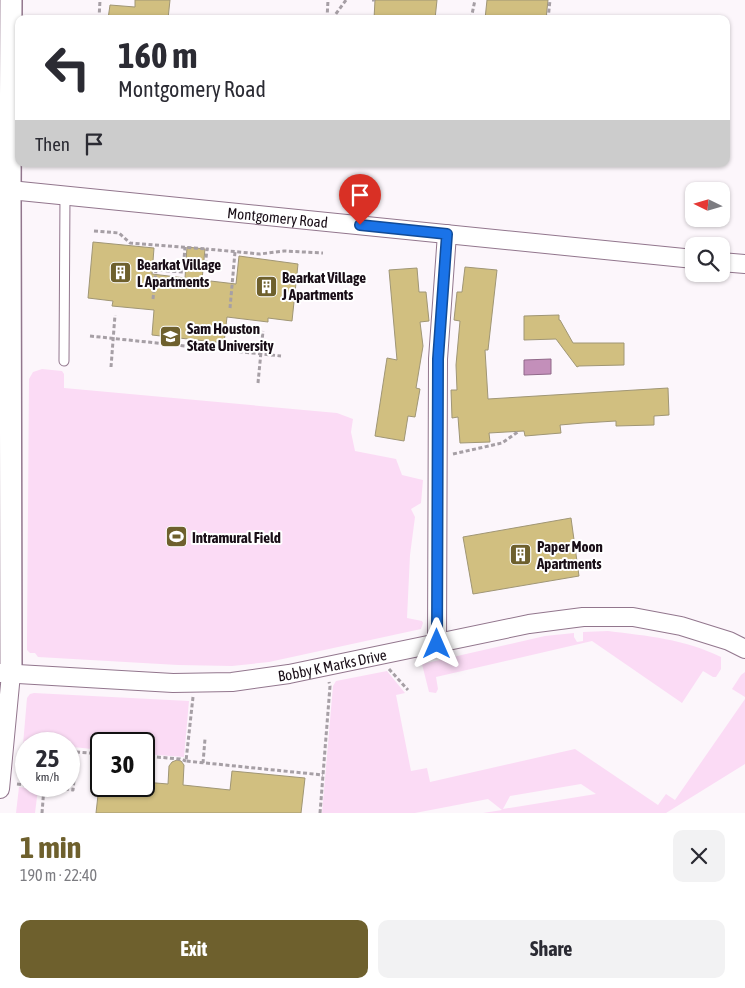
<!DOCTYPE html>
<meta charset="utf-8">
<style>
:root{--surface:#fff;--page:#f2f2f3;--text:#2b2b33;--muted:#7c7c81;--accent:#6e602d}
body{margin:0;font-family:"Asap Condensed",sans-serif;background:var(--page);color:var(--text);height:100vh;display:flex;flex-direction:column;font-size:19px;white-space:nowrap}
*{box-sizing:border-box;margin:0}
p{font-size:16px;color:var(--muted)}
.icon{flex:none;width:28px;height:28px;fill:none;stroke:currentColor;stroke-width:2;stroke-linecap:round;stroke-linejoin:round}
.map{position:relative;height:813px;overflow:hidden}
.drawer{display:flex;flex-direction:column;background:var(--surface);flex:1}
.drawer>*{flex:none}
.top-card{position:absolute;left:15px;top:15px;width:715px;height:152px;border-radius:10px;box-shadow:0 1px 4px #0004;background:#fff;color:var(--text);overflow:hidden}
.needle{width:32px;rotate:275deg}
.tools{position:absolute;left:685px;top:182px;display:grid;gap:10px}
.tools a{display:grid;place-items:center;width:45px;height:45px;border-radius:10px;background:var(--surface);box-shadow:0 1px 4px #0004;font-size:25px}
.speed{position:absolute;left:15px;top:732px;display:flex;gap:10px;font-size:25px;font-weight:700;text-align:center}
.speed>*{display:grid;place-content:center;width:65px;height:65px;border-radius:50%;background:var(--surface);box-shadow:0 1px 4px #0004;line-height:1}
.speed small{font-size:12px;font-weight:400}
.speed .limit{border:2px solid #111;border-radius:8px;background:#fff;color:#111}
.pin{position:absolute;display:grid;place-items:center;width:42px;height:42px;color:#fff;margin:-51px -21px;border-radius:50% 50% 50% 0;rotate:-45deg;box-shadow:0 0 5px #0007}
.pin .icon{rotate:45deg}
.me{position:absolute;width:55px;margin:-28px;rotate:0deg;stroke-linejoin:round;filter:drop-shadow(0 0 4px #0008)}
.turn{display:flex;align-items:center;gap:18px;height:105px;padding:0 20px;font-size:22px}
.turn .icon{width:65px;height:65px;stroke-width:2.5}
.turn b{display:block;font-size:35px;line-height:42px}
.then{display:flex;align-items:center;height:48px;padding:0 20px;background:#0003;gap:10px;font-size:19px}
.round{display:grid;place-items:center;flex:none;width:52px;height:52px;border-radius:10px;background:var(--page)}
.summary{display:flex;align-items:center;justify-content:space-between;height:85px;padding:0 20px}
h1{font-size:30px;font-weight:700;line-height:38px;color:var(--accent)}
.primary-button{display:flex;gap:10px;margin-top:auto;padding:10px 20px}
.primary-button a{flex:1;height:58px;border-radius:10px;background:var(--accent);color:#fff;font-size:20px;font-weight:700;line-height:58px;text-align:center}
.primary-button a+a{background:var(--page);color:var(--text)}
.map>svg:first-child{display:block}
.green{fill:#fbdbf5;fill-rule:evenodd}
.water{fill:#c38fba;stroke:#906889}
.building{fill:#d1bf80;stroke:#a09675}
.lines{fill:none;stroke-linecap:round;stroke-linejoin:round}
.service-casing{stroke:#92768d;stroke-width:11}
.minor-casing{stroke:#92768d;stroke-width:20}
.tertiary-casing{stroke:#92768d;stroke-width:24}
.path{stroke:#a69fa5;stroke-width:3;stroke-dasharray:4 2.5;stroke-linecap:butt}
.service{stroke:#fff;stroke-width:9}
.minor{stroke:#fff;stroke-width:18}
.tertiary{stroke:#fff;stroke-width:21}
.route-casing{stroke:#114b97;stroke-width:12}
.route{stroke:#1a73e8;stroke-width:9}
.labels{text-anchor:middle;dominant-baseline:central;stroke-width:4;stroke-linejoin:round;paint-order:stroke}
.street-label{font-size:15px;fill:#190e17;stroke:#fff}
.poi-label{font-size:15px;font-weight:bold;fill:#190e17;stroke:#fff;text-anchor:start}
</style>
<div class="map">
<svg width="745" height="813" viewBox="0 0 745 813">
<rect width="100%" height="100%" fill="#fcf6fb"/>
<g class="green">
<path d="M42,369L62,371L64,374V388L337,413L353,419L351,432L355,451L396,459L402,475L423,480L421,503L411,509L415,517L410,555L407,618L422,621L423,623L421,629L269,662L232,666L178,665L38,657L35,653H30L27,650V641L29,379L33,372Z"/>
<path d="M608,631C648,636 684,639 721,657V669L716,677H713L703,671L682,703L592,641L436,677L438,689L436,693L429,692L422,664L545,636L574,633V637L577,642L583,641V632Z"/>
<path d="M387,671L405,693L396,695L411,771L427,768L430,782L575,749L658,805L666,794L675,800L745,699V764L666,813H483L502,810L488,799L415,813H322L333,686L336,681ZM581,784L596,794L503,809L510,796Z"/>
<path d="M745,672V697L732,689L741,675Z"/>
<path d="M34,693L189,701L184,757L144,754V744H101V750L73,747L69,785V744H26V781L20,780L27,698L30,694Z"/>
<path d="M19,787L38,789L35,813H16Z"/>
</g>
<path class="water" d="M551,359V374L524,375V360Z"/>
<g class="building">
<path d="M135,0H170L168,19H108L110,5L135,7Z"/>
<path d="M375,0H437L435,19H374Z"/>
<path d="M487,0H548L546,19H485Z"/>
<path d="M93,242L154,248L152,274L185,278L187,247L205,249L202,280L236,284L239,256L298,264L292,321L268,318V322L227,317L224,343L152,335L154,310L112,306L113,301L88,298Z"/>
<path d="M465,267L497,270L488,350H485L488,399L668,388L669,415L654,416V425L616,426V421L583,423L560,425L561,433L525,436L524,431L489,433L490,442L460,443L458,417L452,418L451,390H457L456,365L460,321L454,320L457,292H462Z"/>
<path d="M417,268L419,292H426L429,321L420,322L423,346L416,388L420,389L415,417L408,416L404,441L375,436L387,358L397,360L389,270Z"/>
<path d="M559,315V320H560L573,343H624V365L579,366L577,367L556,339L524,340V316Z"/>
<path d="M571,518L579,576L473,594L463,537Z"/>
<path d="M177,760L181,761L184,765L183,785L230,790L232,771L305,778L301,813H96L99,786H144V782L168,784L169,766L172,762Z"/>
</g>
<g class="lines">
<defs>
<path id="service" d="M64,361L65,196"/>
<g id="minor">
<path id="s1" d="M10,190L694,259"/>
<path d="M721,262L745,264"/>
<path d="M437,644L438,359L447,234"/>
<path id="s2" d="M0,673L173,683L232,682L289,674L529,624L583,617H633L681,626L729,641L745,649"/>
<path d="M0,789L11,674"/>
</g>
<path id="tertiary" d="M11,674L10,190L11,0"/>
</defs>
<use href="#service" class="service-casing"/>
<use href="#minor" class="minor-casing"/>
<use href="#tertiary" class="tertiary-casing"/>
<g class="path">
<path d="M372,0H375"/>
<path d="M99,19L100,0"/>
<path d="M327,19L328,0"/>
<path d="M332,19L346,0"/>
<path d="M471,19L475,0"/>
<path d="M548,19L550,0"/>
<path d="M94,231L119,233L130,243L207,249"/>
<path d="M183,266L205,268L207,249L260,254L284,251L323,253"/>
<path d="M153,299L156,270L183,272L185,247"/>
<path d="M230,308L235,252"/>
<path d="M90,336L281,356"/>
<path d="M111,367L115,315"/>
<path d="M258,383L263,331"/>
<path d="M453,454L502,443L519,431"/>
<path d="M389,669L408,690"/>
<path d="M193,697L186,761L323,775"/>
<path d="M144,756L180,759L186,761"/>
<path d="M203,763L205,739"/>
<path d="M17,784L26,785"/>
<path d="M39,786L73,790L77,752L101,754"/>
<path d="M42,813L44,787"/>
<path d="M320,813L330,686L329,682"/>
</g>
<use href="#service" class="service"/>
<use href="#minor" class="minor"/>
<use href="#tertiary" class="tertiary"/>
</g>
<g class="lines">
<defs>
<path id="route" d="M360,225L447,234L438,359L437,644"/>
</defs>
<use href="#route" class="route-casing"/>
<use href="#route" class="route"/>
</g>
<defs>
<symbol id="building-square" viewBox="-11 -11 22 22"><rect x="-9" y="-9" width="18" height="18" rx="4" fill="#6e602d" stroke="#fff"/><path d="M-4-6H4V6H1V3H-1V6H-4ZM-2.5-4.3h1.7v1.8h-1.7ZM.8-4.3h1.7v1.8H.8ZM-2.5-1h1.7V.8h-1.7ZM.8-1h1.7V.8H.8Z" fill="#fff"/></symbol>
<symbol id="university-square" viewBox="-11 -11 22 22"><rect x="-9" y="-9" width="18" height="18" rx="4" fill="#6e602d" stroke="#fff"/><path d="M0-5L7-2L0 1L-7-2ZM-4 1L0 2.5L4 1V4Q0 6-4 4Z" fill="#fff"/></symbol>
<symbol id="stadium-square" viewBox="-11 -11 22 22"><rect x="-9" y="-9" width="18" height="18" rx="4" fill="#6e602d" stroke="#fff"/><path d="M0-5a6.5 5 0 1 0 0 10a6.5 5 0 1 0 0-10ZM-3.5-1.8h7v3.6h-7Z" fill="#fff"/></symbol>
</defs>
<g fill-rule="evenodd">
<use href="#building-square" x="108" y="260" width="25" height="25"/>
<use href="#building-square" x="254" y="274" width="25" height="25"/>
<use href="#university-square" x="158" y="324" width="25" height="25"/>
<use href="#stadium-square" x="164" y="524" width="25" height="25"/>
<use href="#building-square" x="508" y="542" width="25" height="25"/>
</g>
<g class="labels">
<g class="street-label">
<text stroke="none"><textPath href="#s1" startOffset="269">Montgomery Road</textPath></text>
<text stroke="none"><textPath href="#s2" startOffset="334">Bobby K Marks Drive</textPath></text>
</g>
<g class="poi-label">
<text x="137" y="264">Bearkat Village<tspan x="137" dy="17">L Apartments</tspan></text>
<text x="282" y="277">Bearkat Village<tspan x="282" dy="17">J Apartments</tspan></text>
<text x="187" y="328">Sam Houston<tspan x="187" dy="17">State University</tspan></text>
<text x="192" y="537">Intramural Field</text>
<text x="537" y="546">Paper Moon<tspan x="537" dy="17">Apartments</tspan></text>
</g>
</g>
</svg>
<div class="tools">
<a><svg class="needle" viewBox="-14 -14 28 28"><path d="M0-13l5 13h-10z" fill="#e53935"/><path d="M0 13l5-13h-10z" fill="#7c7c81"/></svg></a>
<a><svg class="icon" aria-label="search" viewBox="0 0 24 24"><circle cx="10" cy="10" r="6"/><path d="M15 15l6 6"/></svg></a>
</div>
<div class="speed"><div>25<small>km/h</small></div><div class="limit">30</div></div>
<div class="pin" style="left:360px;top:225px;background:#d93025"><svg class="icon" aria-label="arrive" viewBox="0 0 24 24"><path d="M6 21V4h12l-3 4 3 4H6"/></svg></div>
<svg class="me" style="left:437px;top:644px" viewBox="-20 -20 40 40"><path d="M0-17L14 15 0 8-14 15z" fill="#1a73e8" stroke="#fff" stroke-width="4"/></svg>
<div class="top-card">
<div class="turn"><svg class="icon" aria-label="left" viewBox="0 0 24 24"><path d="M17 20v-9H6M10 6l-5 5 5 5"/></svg><div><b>160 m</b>Montgomery Road</div></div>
<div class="then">Then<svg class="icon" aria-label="arrive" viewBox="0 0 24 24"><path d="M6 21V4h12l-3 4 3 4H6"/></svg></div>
</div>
</div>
<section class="drawer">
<div class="summary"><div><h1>1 min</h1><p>190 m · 22:40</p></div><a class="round"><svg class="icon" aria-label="close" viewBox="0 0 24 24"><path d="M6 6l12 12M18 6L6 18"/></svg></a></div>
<div class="primary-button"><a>Exit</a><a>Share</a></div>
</section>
